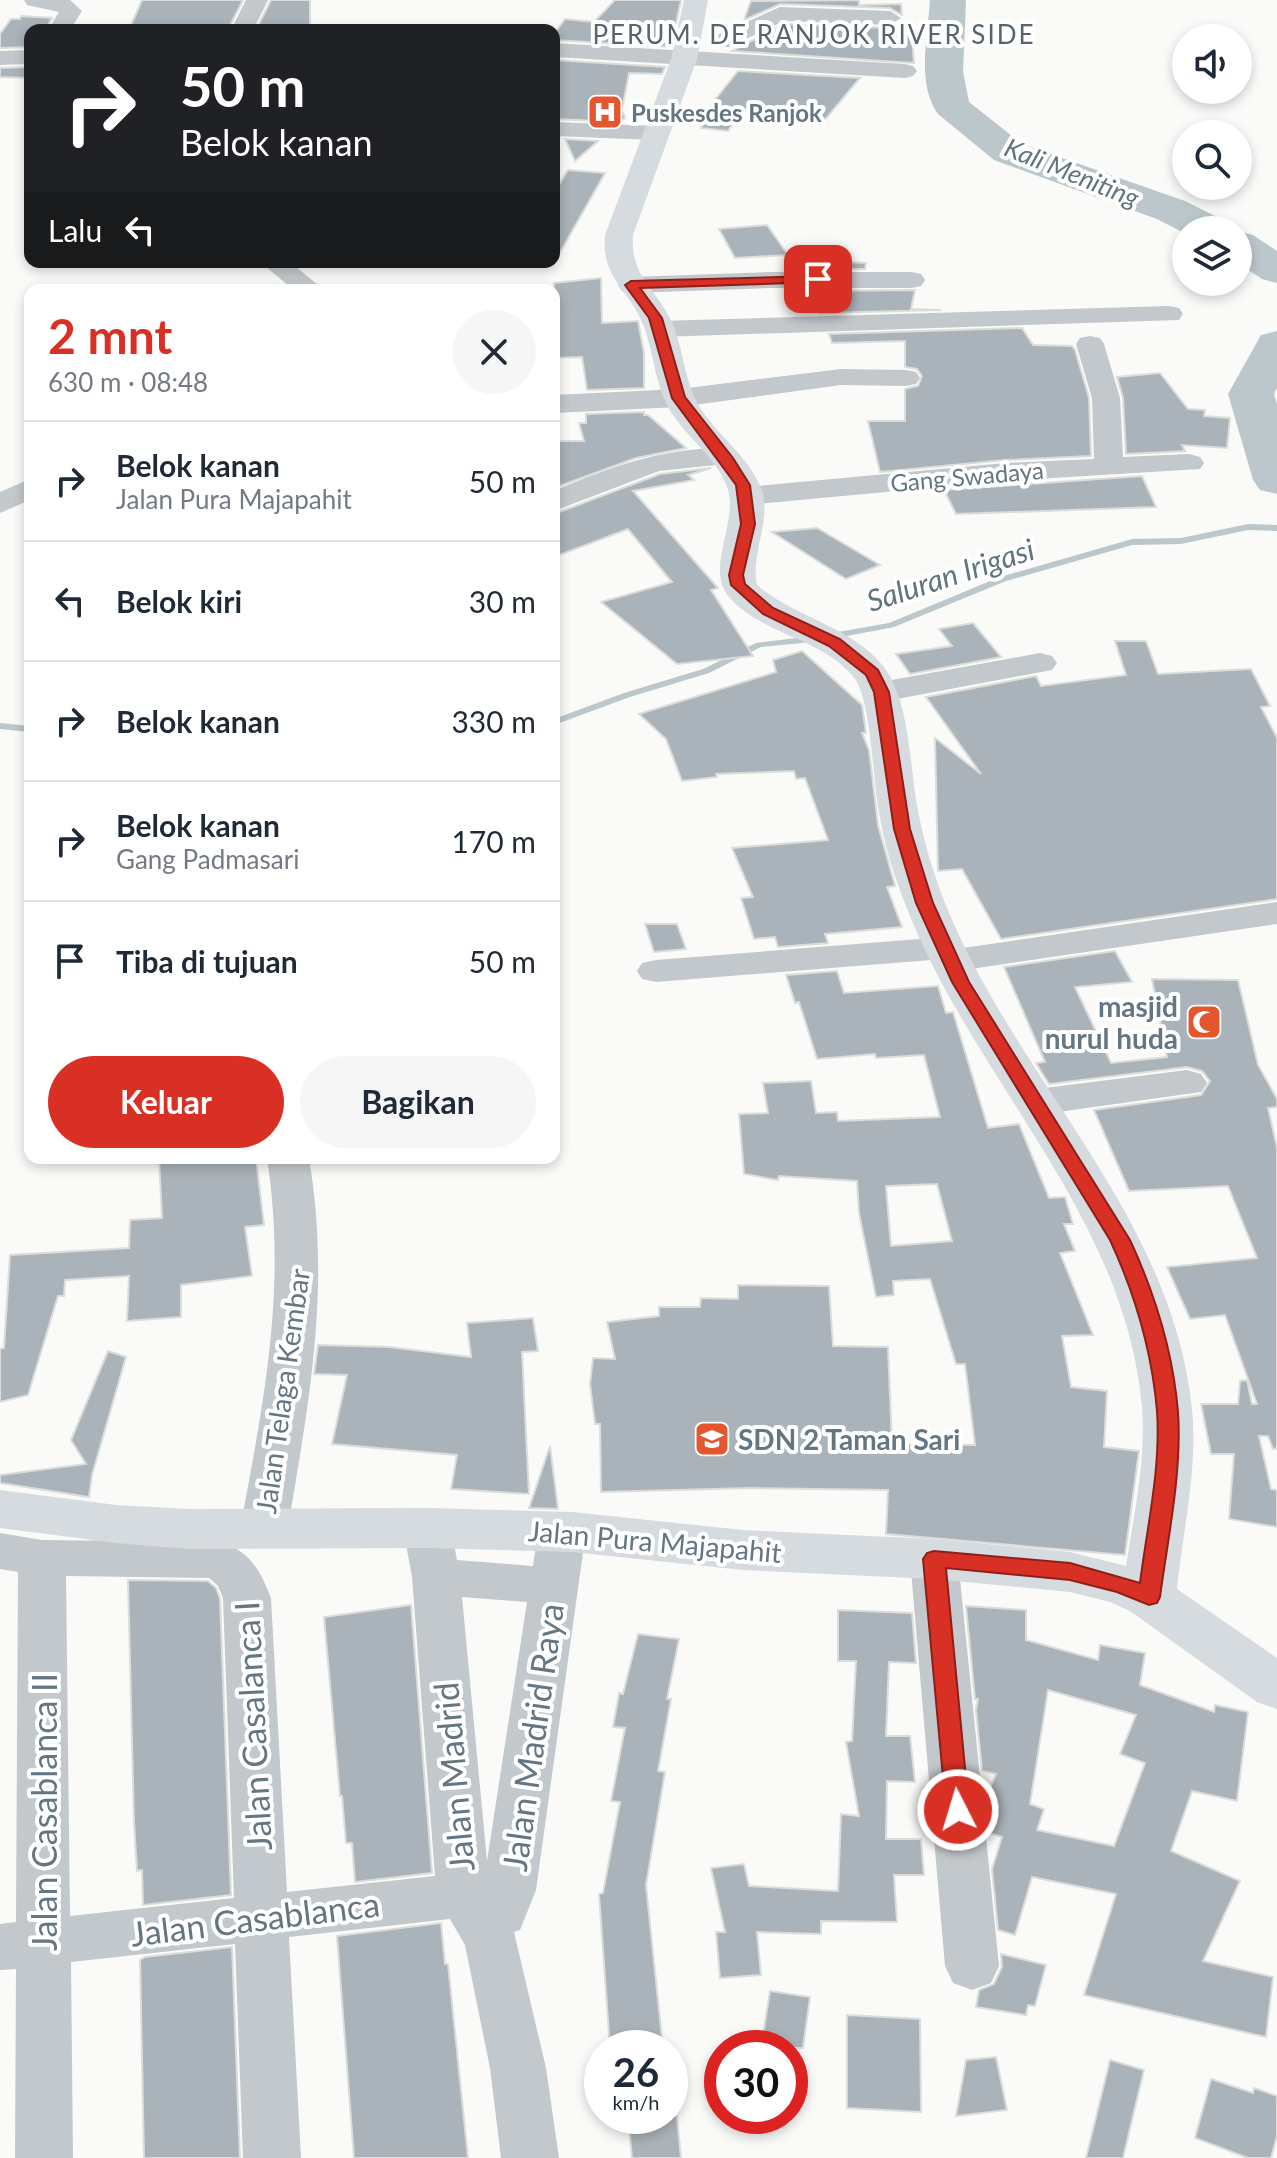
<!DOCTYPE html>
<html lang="id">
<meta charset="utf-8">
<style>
:root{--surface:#fff;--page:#f6f6f7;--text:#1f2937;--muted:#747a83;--line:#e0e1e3;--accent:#d93025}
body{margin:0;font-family:Lato,sans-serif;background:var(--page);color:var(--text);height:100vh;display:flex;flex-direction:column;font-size:30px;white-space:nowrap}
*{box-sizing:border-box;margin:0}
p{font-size:26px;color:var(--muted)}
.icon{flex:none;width:44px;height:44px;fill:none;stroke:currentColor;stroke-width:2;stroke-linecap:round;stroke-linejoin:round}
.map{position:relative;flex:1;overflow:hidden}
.side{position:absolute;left:24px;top:284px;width:536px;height:880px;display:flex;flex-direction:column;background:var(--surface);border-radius:16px;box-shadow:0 4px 12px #0003}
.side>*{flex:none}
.banner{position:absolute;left:24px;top:24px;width:536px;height:244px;border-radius:16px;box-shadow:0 4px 12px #0003;background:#202124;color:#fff;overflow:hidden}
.tools{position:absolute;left:1172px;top:24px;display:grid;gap:16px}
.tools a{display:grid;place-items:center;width:80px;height:80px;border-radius:50%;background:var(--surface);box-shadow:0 4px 12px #0003;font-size:40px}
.speed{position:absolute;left:584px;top:2030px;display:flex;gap:16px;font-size:40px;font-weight:700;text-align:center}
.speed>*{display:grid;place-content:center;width:104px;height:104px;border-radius:50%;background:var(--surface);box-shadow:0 4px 12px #0003;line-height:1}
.speed small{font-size:20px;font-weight:400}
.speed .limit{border:12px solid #d22;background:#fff;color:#111}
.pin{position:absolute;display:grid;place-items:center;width:68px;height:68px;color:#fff;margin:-34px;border-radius:16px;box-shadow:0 4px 12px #0006}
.me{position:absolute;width:88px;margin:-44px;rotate:355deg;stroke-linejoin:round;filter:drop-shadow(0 0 6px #0008)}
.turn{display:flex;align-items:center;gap:28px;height:168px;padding:0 24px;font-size:36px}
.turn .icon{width:104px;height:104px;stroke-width:2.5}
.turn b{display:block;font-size:56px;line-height:68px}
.then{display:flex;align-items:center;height:76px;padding:0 24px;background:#0003;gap:16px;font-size:30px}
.round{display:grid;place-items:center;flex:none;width:84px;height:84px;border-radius:42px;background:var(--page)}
.overview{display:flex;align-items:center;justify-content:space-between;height:136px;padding:0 24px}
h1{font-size:48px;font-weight:700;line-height:60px;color:var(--accent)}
.cta{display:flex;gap:16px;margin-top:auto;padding:16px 24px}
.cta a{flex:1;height:92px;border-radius:48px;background:var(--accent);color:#fff;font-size:32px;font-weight:700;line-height:92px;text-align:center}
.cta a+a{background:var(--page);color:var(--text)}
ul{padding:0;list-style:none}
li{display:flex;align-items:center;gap:24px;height:120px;padding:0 24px;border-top:2px solid var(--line)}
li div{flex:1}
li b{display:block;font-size:30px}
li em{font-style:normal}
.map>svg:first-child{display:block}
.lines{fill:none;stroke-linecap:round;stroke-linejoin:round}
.stream{fill:#bbc7cb;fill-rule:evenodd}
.river{fill:#bbc7cb;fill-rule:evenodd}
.building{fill:#aab3b9;stroke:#dcdcda;stroke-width:2;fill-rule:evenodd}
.street{fill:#c3c8cc;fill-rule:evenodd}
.secondary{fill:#d6dbdf;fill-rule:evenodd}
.route{fill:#d93025;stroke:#8d1f18;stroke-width:2}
.labels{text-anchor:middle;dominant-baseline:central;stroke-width:8;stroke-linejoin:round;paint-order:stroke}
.far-poi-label{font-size:24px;font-weight:bold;fill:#657683;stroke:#fff;text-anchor:start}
.far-street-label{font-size:24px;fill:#657683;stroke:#fff}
.far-neighbourhood-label{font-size:26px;letter-spacing:2px;fill:#57646e;stroke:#fff}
.far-water-label{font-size:26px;font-style:italic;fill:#60757c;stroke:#fff}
.poi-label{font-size:28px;font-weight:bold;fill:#657683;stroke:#fff;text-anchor:end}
.street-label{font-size:28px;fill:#657683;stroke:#fff}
.water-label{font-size:30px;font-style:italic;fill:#60757c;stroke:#fff}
.near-street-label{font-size:34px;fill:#657683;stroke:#fff}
</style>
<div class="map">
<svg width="1277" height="2158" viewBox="0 0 1277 2158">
<rect width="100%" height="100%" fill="#fafaf8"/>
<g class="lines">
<g class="stream">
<path d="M1248,524L1277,525V531L1248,530L1181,544L1132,545L1006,581L894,627L821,641L761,647L709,673L630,697L554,725V719L624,693L703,669L756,643L821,635L889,623L1000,577L1132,539L1181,538Z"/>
<path d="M0,723L30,726V732L0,729Z"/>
</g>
<g class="river">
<path d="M930,0H966L963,72L969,102L1022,144L1185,201L1225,221L1231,230H1186V234L1157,219L994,160L938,114C916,84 928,35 930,0Z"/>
<path d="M1238,231L1253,235L1277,251V283L1262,279L1238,263Z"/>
<path d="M1277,331V388L1274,394L1277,404V494L1260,490L1253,480L1228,394L1261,335Z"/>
</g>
</g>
<g class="building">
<path d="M142,0H243L229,27L224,30H129Z"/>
<path d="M271,0H310V25L258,26Z"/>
<path d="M615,0H681L671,47L554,40V34L565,19L594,22Z"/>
<path d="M859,0V5L901,4L902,15L890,8L780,4L744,20L751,1Z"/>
<path d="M21,16L52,18L45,30H30V47L0,48V34L11,19H20Z"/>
<path d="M902,21L903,24H911L914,63L732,51L785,24L890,28Z"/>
<path d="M554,60L665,67L662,74L629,73L622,110L625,118L620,122L555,119Z"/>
<path d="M30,67L28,78L0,77V68Z"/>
<path d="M738,71L860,78L823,122L742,111L728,131L701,128L710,106Z"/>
<path d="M565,139L598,141L575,161Z"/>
<path d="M568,170L605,173L554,263V193Z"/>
<path d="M767,225L788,255L735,258L719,229Z"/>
<path d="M796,260L866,263L865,269H800Z"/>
<path d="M601,278L602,323L638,321L644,353V388L587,390L582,357L554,358V283Z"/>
<path d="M915,290L911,309L941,310L819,313L810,291Z"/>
<path d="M1022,328L1033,345L1072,346L1075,350L1089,398L1091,456L1005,460L880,472L868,421H905V389L918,386L922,376L917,369L905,367V341L832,343L829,334Z"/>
<path d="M1160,373L1188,409L1205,410L1204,416L1230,418L1227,448L1182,445L1185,451L1126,454L1123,398L1117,377Z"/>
<path d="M644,412V415H648L686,448L636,458L554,488V441H584L579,423H586V414Z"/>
<path d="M711,468L688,475L694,480L633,491L718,588L711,590L753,656L677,664L601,602L672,582L628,529L554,557V514L660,474Z"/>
<path d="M1142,476L1156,507L956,514L944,490Z"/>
<path d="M817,528L880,565L846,579L772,532Z"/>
<path d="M973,623L1001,657L910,674L896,654L952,646L939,629Z"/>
<path d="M1115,641H1146L1158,674L1251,669L1270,706L1261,707L1277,738V899L1001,939L962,869L938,871L935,738L981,774L926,697L1036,676L1041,686L1126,675Z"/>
<path d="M802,651L862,705L866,733H862L869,750L878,825L895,886L887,887L902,927L825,934L828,943L778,947L775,937L754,939L741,898L753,897L732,848L828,840L805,778L796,779L794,771L716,774L717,777L682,781L666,739L639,714L776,672L773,660Z"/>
<path d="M645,924H677L686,949L654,952Z"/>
<path d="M1115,951L1132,982L1075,987L1111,1063L1167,1057L1152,979L1238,980L1258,1065L1277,1099V1107L1268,1108L1277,1148V1448L1273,1449L1268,1436H1259L1271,1489L1277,1490V1527L1229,1519L1234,1454H1211L1201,1404H1238L1240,1381L1247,1380L1252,1404H1257L1225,1315L1190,1319L1167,1267L1257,1258L1228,1186L1129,1191L1094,1110L1201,1095L1210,1081L1202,1071L1187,1067L1049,1084L1036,1063L1045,1062L1004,967Z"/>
<path d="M837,971L844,993L938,986L946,1013L953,1012L988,1128L1019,1124L1049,1198L1065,1197L1073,1224H1064L1075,1251L1060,1253L1093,1335L1062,1336L1071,1387L1107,1391L1104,1447L1139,1451L1125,1555L886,1534L888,1490L750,1488L601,1492L600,1424H595L590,1384L593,1358L615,1359L607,1322L659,1316V1307H700L701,1298L738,1299V1285L829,1286L833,1346L888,1347L892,1444L975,1445L965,1364H956L930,1279L893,1281L894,1295L876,1297L859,1213L857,1181L779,1176L778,1180L744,1174L739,1114L768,1113L763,1083L811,1081L816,1113L837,1112L838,1121L940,1117L924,1055L876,1058L875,1054L817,1059L799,1002L795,1003L786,975ZM937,1184L952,1241L891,1246L886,1186Z"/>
<path d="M159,1158H256L264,1225L245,1227L252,1276L181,1285V1317L127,1321L129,1276L65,1280L64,1296H58L28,1395L0,1402V1349L4,1348L10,1255L129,1248L130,1220L162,1218Z"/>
<path d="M533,1318L538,1351L522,1352L529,1494L451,1489L457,1455L332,1444L347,1375L314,1374L318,1345L389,1347L471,1357L467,1323Z"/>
<path d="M108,1351L126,1357L92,1475L89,1497L0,1483V1475L86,1464L71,1440Z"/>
<path d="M550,1446L558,1509L529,1508Z"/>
<path d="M128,1580L208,1581L216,1588L220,1599L231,1895L143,1905L142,1870L137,1871L134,1822Z"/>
<path d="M411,1605L432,1873L355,1882L352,1843H346L342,1796H340L324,1617Z"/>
<path d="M966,1606L1026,1610V1640L1098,1660L1100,1645L1145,1653L1140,1685L1214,1712L1215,1705L1248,1712L1237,1801L1192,1791L1171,1851L1240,1881L1203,1961L1273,1977L1266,2037L1084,1995L1116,1894L1032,1877L1015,1935L998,1930L992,1869L1002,1837L989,1833L985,1800L996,1774L982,1771L976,1710L978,1699H975ZM1048,1690L1136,1715L1120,1754L1145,1763L1114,1846L1037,1830L1044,1809L1030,1804Z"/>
<path d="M838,1610L912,1613L916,1663L889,1662L886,1736H910L915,1782L887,1781L886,1839H921L924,1875H894L897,1922L821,1921V1934L757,1932L761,1975L720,1978L716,1932H725L711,1868L744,1864L749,1886L838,1891L841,1814L859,1816L846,1742L852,1741L856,1661H838Z"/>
<path d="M638,1634L679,1639L667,1699H671L658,1771L665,1772L646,1885L663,2048H610L599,1894L603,1893L620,1802L611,1801L625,1728L613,1727L619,1693L623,1694Z"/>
<path d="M441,1923L445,1964H448L468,2158H354L337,1936Z"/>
<path d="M232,1947L240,2158H144L140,1960L145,1957Z"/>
<path d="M1001,1954L1046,1965L1035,2006L1028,2005L1026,2015L976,2007L979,1990L994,1984L1002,1967Z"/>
<path d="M770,1991L810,1997L803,2048H761Z"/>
<path d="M847,2015L920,2019L921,2112L847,2108Z"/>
<path d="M996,2057L1007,2110L956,2116L966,2060Z"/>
<path d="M1110,2060L1144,2070L1123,2158H1086Z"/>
<path d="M1211,2079L1253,2093L1254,2088L1277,2096V2136L1271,2158H1248L1195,2138Z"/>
<path d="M628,2116H677L681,2158H632Z"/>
</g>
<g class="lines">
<g class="street">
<path d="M24,0H70L82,11L70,30H48L59,12L27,5Z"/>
<path d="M246,0H268L253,30H231Z"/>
<path d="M780,7L890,11L901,18L890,25L784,21L729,47H713L710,42L713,37Z"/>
<path d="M554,43L905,64L913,66L917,71L913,76L905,78L554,57Z"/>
<path d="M30,50V64L0,65V51Z"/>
<path d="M554,122L657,126L666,128L669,133L666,138L657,140L554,136Z"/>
<path d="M260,262H290L324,290H294Z"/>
<path d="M770,272H912L921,274L925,280L921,286L912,288H770L631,293L622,291L618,285L622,279L631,277Z"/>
<path d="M1169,306L1179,308L1183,314L1179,320L659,337L649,335L645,329L649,323L659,321Z"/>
<path d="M1090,336L1100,338L1104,344L1120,398L1123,457L1189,454L1200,457L1204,463L1200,469L1005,481L747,505L736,502L732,496L736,490L747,487L1005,463L1094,459L1092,398L1076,344L1080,338Z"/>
<path d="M841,369L906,370L916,372L920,378L916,384L906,386L841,385L679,407L554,413V395L679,389Z"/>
<path d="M724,448L734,451L739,457L734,463L659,471L554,511V491C610,467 662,448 724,448Z"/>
<path d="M30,479V500L0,513V492Z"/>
<path d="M1040,653L1052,656L1057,663L1052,670L881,702L869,699L864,692L869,685L881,682Z"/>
<path d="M1277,902V924L950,972L937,969L931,960L656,982L642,979L637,971L642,963L656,960L944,937L957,940L963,948Z"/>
<path d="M1187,1070L1201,1074L1207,1083L1201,1092L1037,1115L1023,1111L1017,1102L1023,1093L1037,1089Z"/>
<path d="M267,1158H309C331,1289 309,1400 288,1529L281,1542L264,1547L247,1542L240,1529C264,1400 287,1290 267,1158Z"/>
<path d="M427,1510L444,1515L451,1528L457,1560L533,1566L538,1531L545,1518L562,1513L579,1518L586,1531L536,1890L520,1930L514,1932L546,2068L559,2158H501L490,2068L465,1945L450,1919L289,1937L301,2158H243L235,1944L71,1962L73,2158H15L16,1969L0,1970V1924L16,1922L18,1572L0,1569V1533L42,1540L220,1542C250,1551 260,1570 271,1598L287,1892L435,1876L412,1577L403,1528L410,1515ZM66,1576L209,1578L218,1586L223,1598L234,1898L70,1916ZM462,1597L527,1602L487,1861Z"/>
<path d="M934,1541L951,1546L958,1559L999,1966L991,1983L972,1990L953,1983L945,1966L910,1559L917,1546Z"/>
</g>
<path class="secondary" d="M684,0H708L697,59L633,235C630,277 656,288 672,322C684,350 684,383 701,409C719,437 748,456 761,488C773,519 750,553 757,585C795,618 851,626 883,666C911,702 909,766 918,811C924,842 933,873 945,903C1015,1079 1172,1213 1192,1409C1198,1469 1183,1529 1177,1589L1277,1658V1709L1257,1702L1130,1611L1110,1602L1070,1592L934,1579L743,1570L572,1552L427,1548L189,1549L116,1543L0,1528V1490L116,1505L189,1509L427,1508L572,1512L743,1530L934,1539L1070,1552L1126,1566C1134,1514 1146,1461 1142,1408C1126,1215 973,1080 906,906C894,876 884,844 879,812C873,781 871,701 855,679C824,638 763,636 729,597C704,568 740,521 727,487C717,459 689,439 673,415C654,387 655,353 642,322C627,287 601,278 605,235L671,59Z"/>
</g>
<path class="route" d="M818,276L822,277V282L640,288L662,318L685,397L733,458L750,485L755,524L743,575L745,584L773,608L840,639L878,670L889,692L910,829L933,903L969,982L1130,1240C1155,1294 1173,1352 1178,1412C1182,1473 1168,1537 1160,1597L1157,1603L1149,1605L1117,1592L1070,1580L946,1568L969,1810L966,1816L958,1819L949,1816L946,1810L923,1559L927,1553L934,1551L1070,1563L1140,1583C1147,1527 1161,1468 1157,1411C1152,1352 1135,1294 1110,1240L952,982L916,903L894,829L874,692L866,675L829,646L763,614L731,585L729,575L741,524L736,485L672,398L649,318L625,285L631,281Z"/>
<defs>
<symbol id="hospital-square" viewBox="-11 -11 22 22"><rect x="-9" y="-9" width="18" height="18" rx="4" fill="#e4572e" stroke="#fff"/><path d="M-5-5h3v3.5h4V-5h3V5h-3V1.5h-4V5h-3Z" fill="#fff"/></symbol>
<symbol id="mosque-square" viewBox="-11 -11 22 22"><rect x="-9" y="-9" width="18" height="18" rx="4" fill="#e4572e" stroke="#fff"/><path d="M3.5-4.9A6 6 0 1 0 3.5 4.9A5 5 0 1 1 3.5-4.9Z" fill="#fff"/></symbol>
<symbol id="school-square" viewBox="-11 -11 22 22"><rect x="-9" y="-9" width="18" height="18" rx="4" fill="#e4572e" stroke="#fff"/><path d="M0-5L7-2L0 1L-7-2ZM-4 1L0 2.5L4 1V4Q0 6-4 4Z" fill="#fff"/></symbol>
</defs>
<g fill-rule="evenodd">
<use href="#hospital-square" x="585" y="92" width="40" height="40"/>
<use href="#mosque-square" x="1184" y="1002" width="40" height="40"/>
<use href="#school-square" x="692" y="1419" width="40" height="40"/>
</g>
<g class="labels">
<g class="far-poi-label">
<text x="631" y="112">Puskesdes Ranjok</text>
</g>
<g class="far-street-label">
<text transform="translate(967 476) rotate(-5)">Gang Swadaya</text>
</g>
<g class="far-neighbourhood-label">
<text x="814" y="34">PERUM. DE RANJOK RIVER SIDE</text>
</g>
<g class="far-water-label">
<text transform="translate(1072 172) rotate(22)">Kali Meniting</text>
</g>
<g class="poi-label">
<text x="1178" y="1006">masjid<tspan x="1178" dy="32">nurul huda</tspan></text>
<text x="738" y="1439" text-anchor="start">SDN 2 Taman Sari</text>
</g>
<g class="street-label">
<text transform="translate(282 1391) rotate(-82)">Jalan Telaga Kembar</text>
<text transform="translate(655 1541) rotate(5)">Jalan Pura Majapahit</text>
</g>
<g class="water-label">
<text transform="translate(950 574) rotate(-18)">Saluran Irigasi</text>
</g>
<g class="near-street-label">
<text transform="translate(252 1726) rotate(-93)">Jalan Casalanca I</text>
<text transform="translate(532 1737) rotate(-82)">Jalan Madrid Raya</text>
<text transform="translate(453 1777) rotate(-95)">Jalan Madrid</text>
<text transform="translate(43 1812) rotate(-90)">Jalan Casablanca II</text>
<text transform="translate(255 1918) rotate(-7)">Jalan Casablanca</text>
</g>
</g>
</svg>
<div class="tools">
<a><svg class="icon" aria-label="sound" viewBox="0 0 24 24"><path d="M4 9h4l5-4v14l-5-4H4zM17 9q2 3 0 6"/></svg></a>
<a><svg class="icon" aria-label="search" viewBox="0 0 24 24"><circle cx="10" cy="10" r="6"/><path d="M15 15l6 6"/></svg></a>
<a><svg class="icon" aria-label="layers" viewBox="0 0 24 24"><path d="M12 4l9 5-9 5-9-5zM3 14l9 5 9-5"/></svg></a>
</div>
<div class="speed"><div>26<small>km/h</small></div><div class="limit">30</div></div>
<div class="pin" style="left:818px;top:279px;background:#d93025"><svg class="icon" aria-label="arrive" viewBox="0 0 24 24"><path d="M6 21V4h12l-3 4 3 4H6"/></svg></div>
<svg class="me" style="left:958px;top:1810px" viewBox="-20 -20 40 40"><circle r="17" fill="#d93025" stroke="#fff" stroke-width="3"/><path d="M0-11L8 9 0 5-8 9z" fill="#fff"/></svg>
<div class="banner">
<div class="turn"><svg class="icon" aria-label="right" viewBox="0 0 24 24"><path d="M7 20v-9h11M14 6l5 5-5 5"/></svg><div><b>50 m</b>Belok kanan</div></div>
<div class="then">Lalu<svg class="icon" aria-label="left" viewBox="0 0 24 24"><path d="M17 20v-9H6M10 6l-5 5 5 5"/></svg></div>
</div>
<section class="side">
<div class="overview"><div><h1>2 mnt</h1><p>630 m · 08:48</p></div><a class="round"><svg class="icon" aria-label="close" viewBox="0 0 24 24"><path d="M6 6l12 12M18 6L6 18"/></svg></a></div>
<ul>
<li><svg class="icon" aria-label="right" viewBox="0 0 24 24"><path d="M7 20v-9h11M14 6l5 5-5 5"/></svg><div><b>Belok kanan</b><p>Jalan Pura Majapahit</p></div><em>50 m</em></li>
<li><svg class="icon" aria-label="left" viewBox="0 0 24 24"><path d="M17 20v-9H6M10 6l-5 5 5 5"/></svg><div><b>Belok kiri</b></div><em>30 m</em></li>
<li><svg class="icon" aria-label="right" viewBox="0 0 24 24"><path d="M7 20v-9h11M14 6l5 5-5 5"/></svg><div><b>Belok kanan</b></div><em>330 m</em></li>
<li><svg class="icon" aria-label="right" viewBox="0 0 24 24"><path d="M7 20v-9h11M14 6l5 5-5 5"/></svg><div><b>Belok kanan</b><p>Gang Padmasari</p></div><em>170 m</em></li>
<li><svg class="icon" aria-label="arrive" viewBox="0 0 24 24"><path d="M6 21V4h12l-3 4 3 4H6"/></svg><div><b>Tiba di tujuan</b></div><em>50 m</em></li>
</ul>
<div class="cta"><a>Keluar</a><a>Bagikan</a></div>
</section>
</div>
